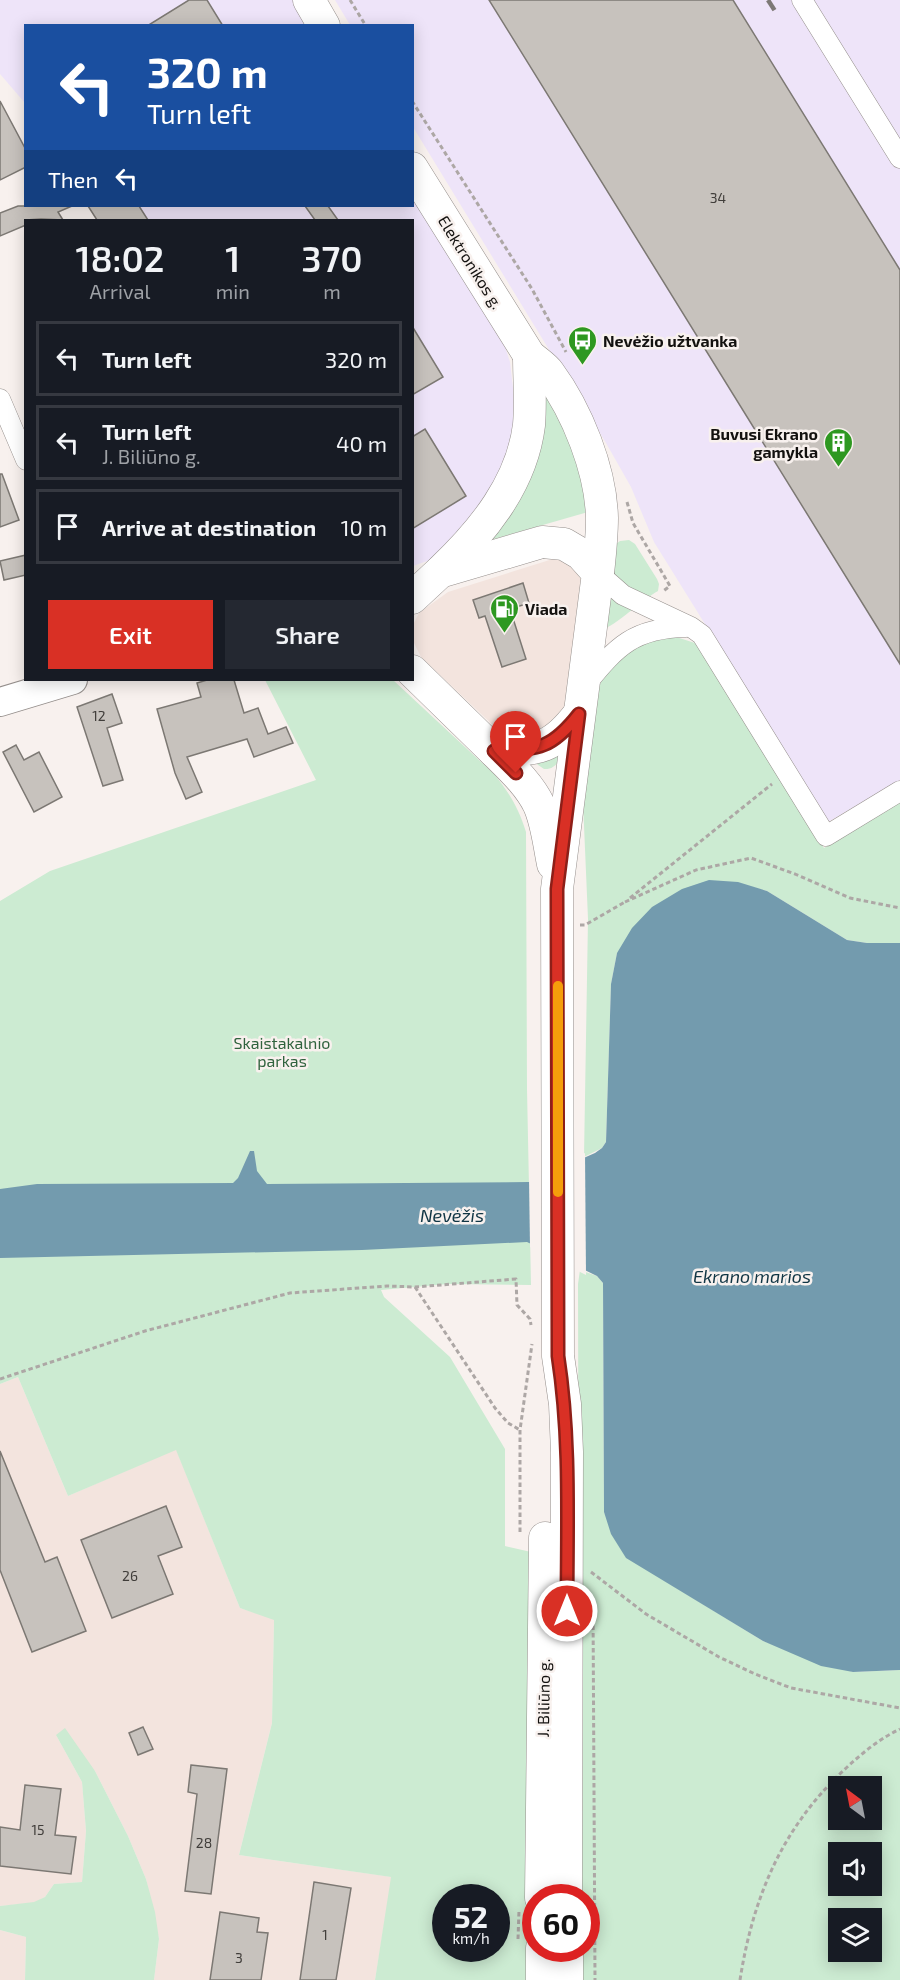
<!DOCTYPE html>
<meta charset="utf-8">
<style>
:root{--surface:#171b24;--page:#242831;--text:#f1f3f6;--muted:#9ea1a6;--line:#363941;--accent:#d93025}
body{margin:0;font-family:"Exo 2",sans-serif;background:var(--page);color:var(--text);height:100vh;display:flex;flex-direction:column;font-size:22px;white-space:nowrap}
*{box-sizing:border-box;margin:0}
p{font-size:20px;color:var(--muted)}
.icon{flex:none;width:33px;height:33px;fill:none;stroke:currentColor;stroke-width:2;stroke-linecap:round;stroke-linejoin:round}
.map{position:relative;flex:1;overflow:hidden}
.panel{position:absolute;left:24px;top:219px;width:390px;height:462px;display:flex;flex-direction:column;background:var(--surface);border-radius:0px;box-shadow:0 3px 15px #0003}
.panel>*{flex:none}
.banner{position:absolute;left:24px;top:24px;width:390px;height:183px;border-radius:0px;box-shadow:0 3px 15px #0003;background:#1a4fa0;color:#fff;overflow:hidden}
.needle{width:39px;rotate:328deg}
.controls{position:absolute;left:828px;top:1776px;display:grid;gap:12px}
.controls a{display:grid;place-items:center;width:54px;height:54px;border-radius:0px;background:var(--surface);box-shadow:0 3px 15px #0003;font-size:30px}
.speed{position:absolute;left:432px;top:1884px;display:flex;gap:12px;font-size:30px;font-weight:700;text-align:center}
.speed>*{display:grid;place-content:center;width:78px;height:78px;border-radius:50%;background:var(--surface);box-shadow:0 3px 15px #0003;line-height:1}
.speed small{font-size:15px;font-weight:400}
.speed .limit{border:9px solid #d22;background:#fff;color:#111}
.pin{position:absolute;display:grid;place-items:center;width:51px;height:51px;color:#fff;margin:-62px -26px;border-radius:50% 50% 50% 0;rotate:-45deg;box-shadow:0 0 6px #0007}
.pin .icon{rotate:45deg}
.me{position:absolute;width:66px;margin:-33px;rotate:0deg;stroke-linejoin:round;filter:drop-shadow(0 0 4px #0008)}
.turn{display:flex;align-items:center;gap:21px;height:126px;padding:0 24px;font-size:27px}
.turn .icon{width:78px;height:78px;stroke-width:2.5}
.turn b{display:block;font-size:42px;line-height:51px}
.then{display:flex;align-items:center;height:57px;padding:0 24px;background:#0003;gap:12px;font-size:22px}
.eta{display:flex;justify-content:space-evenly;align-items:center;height:102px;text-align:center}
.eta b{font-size:36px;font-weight:600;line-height:42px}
.primary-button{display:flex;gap:12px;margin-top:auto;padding:12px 24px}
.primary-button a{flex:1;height:69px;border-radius:0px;background:var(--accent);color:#fff;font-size:24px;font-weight:600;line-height:69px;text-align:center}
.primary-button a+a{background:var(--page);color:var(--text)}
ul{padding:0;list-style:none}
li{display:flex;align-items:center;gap:18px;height:75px;margin:0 12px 9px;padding:0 12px;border:3px solid var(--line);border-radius:0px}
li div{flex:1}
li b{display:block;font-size:22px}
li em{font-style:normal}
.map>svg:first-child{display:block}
.built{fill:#f3e4de}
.industrial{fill:#eee4f9}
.green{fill:#ccebd2;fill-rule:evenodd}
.water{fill:#739bae}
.pier{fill:#f8f1ee}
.building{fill:#c7c2bd;stroke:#7c7873;stroke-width:1.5}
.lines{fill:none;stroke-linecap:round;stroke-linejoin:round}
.minor-casing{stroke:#958f8c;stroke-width:21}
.secondary-casing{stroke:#958f8c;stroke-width:30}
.primary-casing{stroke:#958f8c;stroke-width:33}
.path{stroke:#ada7a5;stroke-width:3;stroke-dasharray:4.5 3;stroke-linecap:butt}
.minor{stroke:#fff;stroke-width:20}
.secondary{stroke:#fff;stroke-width:28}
.primary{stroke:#fff;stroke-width:32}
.rail{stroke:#7d7876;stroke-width:4.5;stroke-dasharray:12 6;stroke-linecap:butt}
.route-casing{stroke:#8d1f18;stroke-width:15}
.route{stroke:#d93025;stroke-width:10}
.slow{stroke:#f59e0b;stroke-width:10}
.labels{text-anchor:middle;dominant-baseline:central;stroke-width:5;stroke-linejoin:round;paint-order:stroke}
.number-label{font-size:14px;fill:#403d3a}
.street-label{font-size:16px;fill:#13110f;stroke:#f8f1ee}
.poi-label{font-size:16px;font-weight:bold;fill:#13110f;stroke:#f8f1ee;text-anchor:start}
.park-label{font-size:16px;fill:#30633e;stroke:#f8f1ee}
.water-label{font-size:18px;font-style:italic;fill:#103544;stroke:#f8f1ee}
</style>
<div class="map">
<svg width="900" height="1980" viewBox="0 0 900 1980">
<rect width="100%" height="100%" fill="#f8f1ee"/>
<g class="built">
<path d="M567,557L583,574L568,714L560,726L514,739L496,728L421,657L414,643L413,625L419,613L448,592L556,558Z"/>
<path d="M18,1377L68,1496L176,1449L240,1608L274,1619L272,1723L239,1855L392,1877L375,1980H154L159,1939L146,1879L128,1836L95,1771L56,1735L82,1782L86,1831L82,1882L54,1884L45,1897L34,1903L0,1906V1384Z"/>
<path d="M0,1930L26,1937L25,1980H0Z"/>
</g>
<g class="industrial">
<path d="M0,0H296L312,25L26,26L25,103L0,74Z"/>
<path d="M335,0H900V780L828,822L654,542L631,487L606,443L413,127L412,26L350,25Z"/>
<path d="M413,188L499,328L510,362L517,422L503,470L454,541L430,560L413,566L412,220H97L88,206H412Z"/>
</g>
<g class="green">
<path d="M541,374L583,470L588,512L487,541Z"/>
<path d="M629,540L635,544L657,579L659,584L658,591C645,598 612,628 603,629L611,548L620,541Z"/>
<path d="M673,636L695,643L824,848L900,802V943H867L847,940L767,891L738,883L617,953L611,984L606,1142L602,1148L584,1157L588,919L583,802L598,690L604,674L638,643Z"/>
<path d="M265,680H393L494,774C509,792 519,809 526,832L527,1089L531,1285L448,1284L381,1290L384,1297L450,1357L505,1449V1546L531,1552L529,1980H375L391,1877L239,1855L272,1723L274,1620L240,1608L176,1450L68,1496L18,1377L0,1384V901L50,871L316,780ZM446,1898H496V1948H446Z"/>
<path d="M564,740C561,753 560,770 544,769L525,756Z"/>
<path d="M580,1270L597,1276L603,1283L604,1512L626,1557L763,1641L853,1672L900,1670V1980H577L576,1949L586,1948V1898L577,1897L579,1724L578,1284ZM838,1786H872V1820H838ZM838,1852H872V1886H838ZM838,1918H872V1952H838Z"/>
<path d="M65,1728L95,1771L128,1836L146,1879L155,1912L159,1939L154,1980H25L26,1937L0,1930V1906L34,1902L45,1897L54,1884L82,1882L86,1831L82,1782L56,1735Z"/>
</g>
<path class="water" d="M709,880L738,882L767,891L847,940L867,943H900V1670L853,1672L821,1666L763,1641L626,1558L611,1534L604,1512L603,1283L597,1276L527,1242L362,1250L0,1258V1189L37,1184L233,1183L238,1178L250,1151H254L257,1171L267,1184L529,1182L595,1153L602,1148L606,1142L611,984L617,953L632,928L652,907L682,889Z"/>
<path class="pier" d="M585,1153L586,1275L530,1247L529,1178Z"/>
<g class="building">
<path d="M189,0H207L223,26H147Z"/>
<path d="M489,0H733L900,270V664Z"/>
<path d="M0,101L26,150V167L0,180Z"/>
<path d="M18,206H72L58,212L63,220L41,219L26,220V225L0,236V213Z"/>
<path d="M88,206H139L148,220H97Z"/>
<path d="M305,206H328L338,220H315Z"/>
<path d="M412,326L443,377L412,395Z"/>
<path d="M425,429L466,496L412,529V437Z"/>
<path d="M0,474H2L19,520L0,527Z"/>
<path d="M26,555V575L4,580L0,561Z"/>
<path d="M523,583L529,603L510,609L526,659L502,667L485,616L479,618L473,600Z"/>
<path d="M207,680H234L244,713L258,708L268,734L286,727L293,743L254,757L247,739L187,757L202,792L186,799L175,773L157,709L201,697L197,683Z"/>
<path d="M112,694L122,723L107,728L123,780L103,786L77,707Z"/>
<path d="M16,745L24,760L39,752L62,797L34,812L3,752Z"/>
<path d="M0,1451L45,1562L57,1557L86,1631L32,1652L0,1570Z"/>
<path d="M166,1506L182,1547L158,1556L173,1594L112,1618L81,1540Z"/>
<path d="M143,1727L153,1749L138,1755L129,1733Z"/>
<path d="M191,1765L227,1769L211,1894L185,1891L197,1794L188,1792Z"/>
<path d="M25,1785L61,1789L55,1835L76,1837L71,1874L0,1866V1827L20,1830Z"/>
<path d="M314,1882L351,1888L336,1980H300Z"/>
<path d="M220,1912L259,1918L257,1932L268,1933L261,1980H210Z"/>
</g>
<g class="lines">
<defs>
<g id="minor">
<path d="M802,0L900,158"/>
<path d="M0,399L26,460"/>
<path d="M598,573L623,595L691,627L702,635L826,836L900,791"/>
<path d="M586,684C617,646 634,628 686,627"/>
</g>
<path id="secondary" d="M0,702L73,680"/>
<g id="primary">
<path d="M309,0L324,26"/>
<path d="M412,168L529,355C535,361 544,366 549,373C577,411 601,470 602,518C602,536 600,555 598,573"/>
<path d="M442,570C483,531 522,483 529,425C531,402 529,378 529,355"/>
<path d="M412,598L440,572L542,542L564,544L581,554L598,573L557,889L558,1356L565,1404L567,1452L566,1898"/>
<path d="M412,671L494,751C537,749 551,751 579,714"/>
<path d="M494,751C510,767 529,784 539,805C547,823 549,845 553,864"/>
<path d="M541,1898L545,1538"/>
<path d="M542,1948V1980"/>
<path d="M567,1948V1980"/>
</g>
</defs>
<use href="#minor" class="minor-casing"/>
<use href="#secondary" class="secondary-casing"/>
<use href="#primary" class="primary-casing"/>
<g class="path">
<path d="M350,0L366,26"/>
<path d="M412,101L532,289L566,352"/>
<path d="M627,502L633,523L670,586L662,592"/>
<path d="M630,898L772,784"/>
<path d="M625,902L696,870L751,858L795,874L850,898L900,908"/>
<path d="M580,925H585L625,902"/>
<path d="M415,1287L495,1408L508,1423L520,1430"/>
<path d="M0,1379L145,1331L290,1293L387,1286L415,1287L516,1279L517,1305L530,1319L531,1325"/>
<path d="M520,1532V1430L532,1344"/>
<path d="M591,1572L646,1614L719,1657L755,1674L791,1688L900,1708"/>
<path d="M593,1603L595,1980"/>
<path d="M518,1939L519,1910"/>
<path d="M740,1980C753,1897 782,1828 844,1770C861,1754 879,1739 900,1729"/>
</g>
<use href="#minor" class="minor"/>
<use href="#secondary" class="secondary"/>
<use href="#primary" class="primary"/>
<path class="rail" d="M768,0L777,14"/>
</g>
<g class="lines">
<defs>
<path id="route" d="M516,773L494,751C537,749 550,751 579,714L557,889L558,1356C571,1440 567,1526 567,1611"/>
</defs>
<use href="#route" class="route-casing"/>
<use href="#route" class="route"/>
<path class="slow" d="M558,1192V986"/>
</g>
<defs>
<symbol id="bus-pin" viewBox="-11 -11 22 30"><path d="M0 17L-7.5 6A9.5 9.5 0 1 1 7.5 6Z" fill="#2e9821" stroke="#f8f1ee"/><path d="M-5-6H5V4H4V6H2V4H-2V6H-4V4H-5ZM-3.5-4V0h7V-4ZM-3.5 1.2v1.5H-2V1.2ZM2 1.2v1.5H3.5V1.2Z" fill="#fff"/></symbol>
<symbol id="building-pin" viewBox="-11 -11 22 30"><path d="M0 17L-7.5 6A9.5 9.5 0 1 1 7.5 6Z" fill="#2e9821" stroke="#f8f1ee"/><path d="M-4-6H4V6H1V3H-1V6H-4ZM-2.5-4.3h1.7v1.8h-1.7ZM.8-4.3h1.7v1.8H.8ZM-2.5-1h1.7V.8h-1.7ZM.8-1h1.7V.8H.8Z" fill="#fff"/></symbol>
<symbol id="fuel-pin" viewBox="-11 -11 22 30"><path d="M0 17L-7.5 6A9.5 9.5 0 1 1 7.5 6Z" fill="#2e9821" stroke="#f8f1ee"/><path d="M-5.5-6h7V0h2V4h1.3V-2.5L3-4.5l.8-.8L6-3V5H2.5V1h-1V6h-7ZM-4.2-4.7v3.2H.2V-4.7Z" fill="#fff"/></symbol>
</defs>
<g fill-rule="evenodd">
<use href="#bus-pin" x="566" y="324" width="33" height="45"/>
<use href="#building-pin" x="822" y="426" width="33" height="45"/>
<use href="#fuel-pin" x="488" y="592" width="33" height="45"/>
</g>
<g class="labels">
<g class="number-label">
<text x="718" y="197">34</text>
<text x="99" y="715">12</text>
<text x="130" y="1575">26</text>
<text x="38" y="1829">15</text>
<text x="204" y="1842">28</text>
<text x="325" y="1934">1</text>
<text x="239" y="1957">3</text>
</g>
<g class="street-label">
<text transform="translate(471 262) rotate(58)">Elektronikos g.</text>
<text transform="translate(543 1698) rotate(-89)">J. Biliūno g.</text>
</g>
<g class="poi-label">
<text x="603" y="340">Nevėžio užtvanka</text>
<text x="818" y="433" text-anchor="end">Buvusi Ekrano<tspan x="818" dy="18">gamykla</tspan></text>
<text x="525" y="608">Viada</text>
</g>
<g class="park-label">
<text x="282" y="1042">Skaistakalnio<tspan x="282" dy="18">parkas</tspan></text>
</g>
<g class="water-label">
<text x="452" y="1215">Nevėžis</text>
<text x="752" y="1276">Ekrano marios</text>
</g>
</g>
</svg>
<div class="controls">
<a><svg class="needle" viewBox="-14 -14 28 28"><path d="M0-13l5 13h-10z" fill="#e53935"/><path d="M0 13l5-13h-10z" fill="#9ea1a6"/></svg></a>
<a><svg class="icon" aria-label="sound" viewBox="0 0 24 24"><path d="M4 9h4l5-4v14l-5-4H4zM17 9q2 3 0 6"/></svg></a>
<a><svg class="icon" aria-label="layers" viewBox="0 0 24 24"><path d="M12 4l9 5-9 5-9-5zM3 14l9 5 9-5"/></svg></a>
</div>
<div class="speed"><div>52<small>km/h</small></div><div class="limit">60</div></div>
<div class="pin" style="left:516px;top:773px;background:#d93025"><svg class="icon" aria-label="arrive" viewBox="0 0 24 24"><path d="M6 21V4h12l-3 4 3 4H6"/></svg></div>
<svg class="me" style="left:567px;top:1611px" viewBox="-20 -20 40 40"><circle r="17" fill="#d93025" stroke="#fff" stroke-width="3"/><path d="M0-11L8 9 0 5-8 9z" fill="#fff"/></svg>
<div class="banner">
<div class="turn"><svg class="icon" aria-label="left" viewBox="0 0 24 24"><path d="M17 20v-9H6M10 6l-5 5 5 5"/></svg><div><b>320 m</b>Turn left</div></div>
<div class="then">Then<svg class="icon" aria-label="left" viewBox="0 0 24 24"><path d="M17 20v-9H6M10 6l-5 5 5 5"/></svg></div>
</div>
<section class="panel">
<div class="eta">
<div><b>18:02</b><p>Arrival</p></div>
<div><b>1</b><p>min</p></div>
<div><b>370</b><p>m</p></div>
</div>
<ul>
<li><svg class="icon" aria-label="left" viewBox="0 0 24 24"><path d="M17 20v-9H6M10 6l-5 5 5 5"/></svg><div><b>Turn left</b></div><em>320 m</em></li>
<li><svg class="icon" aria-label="left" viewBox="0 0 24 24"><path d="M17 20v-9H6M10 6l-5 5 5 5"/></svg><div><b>Turn left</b><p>J. Biliūno g.</p></div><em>40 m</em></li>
<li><svg class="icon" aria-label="arrive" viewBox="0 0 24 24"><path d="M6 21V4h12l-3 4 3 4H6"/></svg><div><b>Arrive at destination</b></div><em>10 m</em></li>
</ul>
<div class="primary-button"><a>Exit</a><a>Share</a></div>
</section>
</div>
